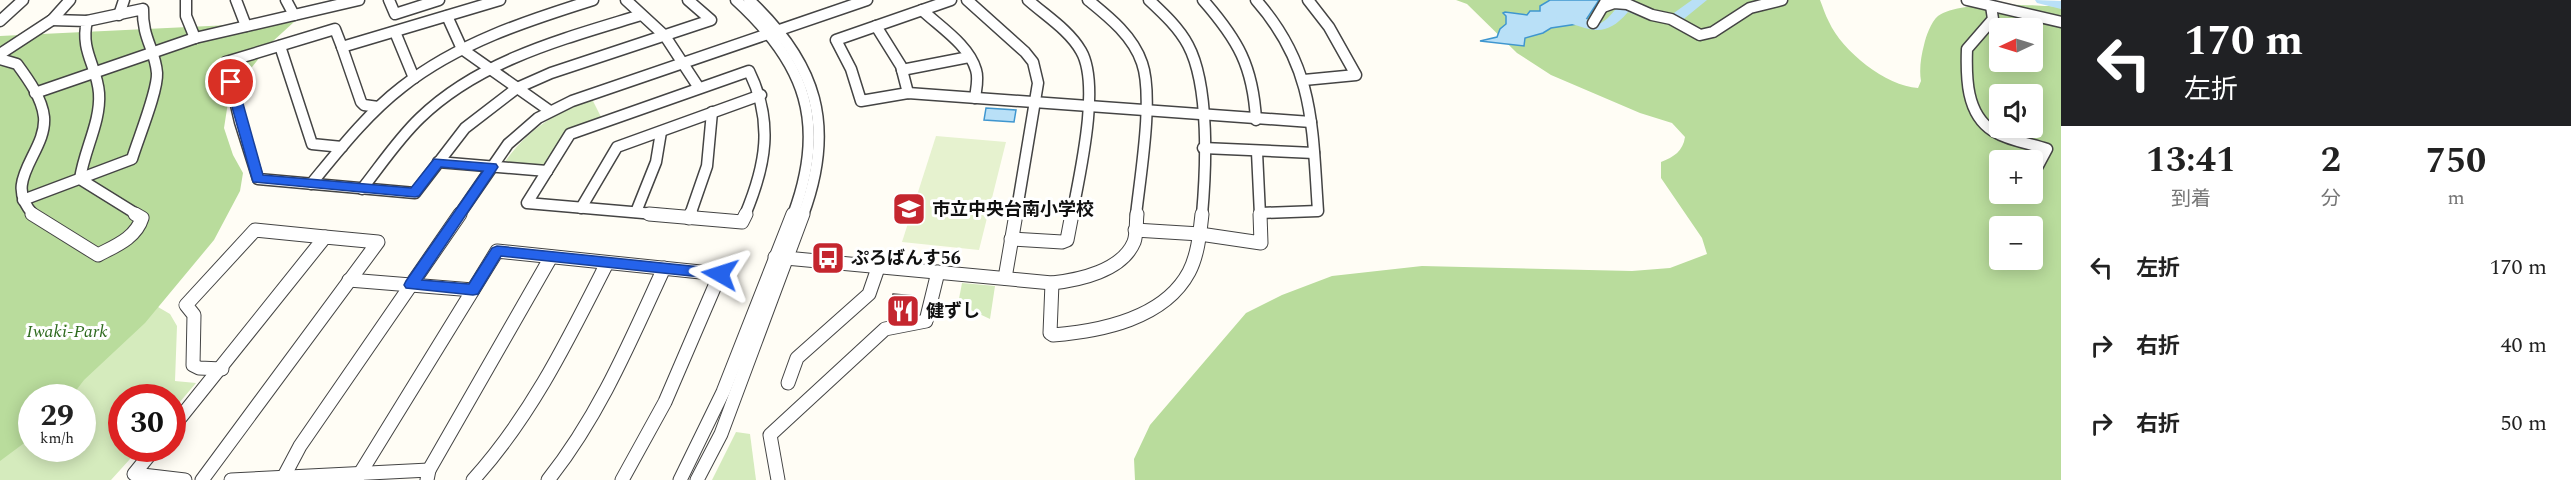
<!DOCTYPE html>
<html lang="ja">
<meta charset="utf-8">
<style>
:root{--surface:#fff;--page:#f2f2f2;--text:#222;--muted:#767676}
body{margin:0;font-family:Spectral,"Noto Sans JP",serif;background:var(--page);color:var(--text);height:100vh;display:flex;flex-direction:column;font-size:22px;white-space:nowrap}
*{box-sizing:border-box;margin:0}
p{font-size:20px;color:var(--muted)}
.icon{flex:none;width:33px;height:33px;fill:none;stroke:currentColor;stroke-width:2;stroke-linecap:round;stroke-linejoin:round}
.map{position:relative;flex:1;overflow:hidden}
.drawer{display:flex;flex-direction:column;background:var(--surface);width:510px}
.drawer>*{flex:none}
.hud{background:#202124;color:#fff;overflow:hidden}
.needle{width:39px;rotate:266deg}
.fabs{position:absolute;left:1989px;top:18px;display:grid;gap:12px}
.fabs a{display:grid;place-items:center;width:54px;height:54px;border-radius:6px;background:var(--surface);box-shadow:0 3px 15px #0003;font-size:30px}
.speed{position:absolute;left:18px;top:384px;display:flex;gap:12px;font-size:30px;font-weight:700;text-align:center}
.speed>*{display:grid;place-content:center;width:78px;height:78px;border-radius:50%;background:var(--surface);box-shadow:0 3px 15px #0003;line-height:1}
.speed small{font-size:15px;font-weight:400}
.speed .limit{border:9px solid #d22;background:#fff;color:#111}
.pin{position:absolute;display:grid;place-items:center;width:51px;height:51px;color:#fff;margin:-26px;border:3px solid #fff;border-radius:50%;box-shadow:0 2px 6px #0007}
.me{position:absolute;width:66px;margin:-33px;rotate:276deg;stroke-linejoin:round;filter:drop-shadow(0 0 4px #0008)}
.turn{display:flex;align-items:center;gap:21px;height:126px;padding:0 24px;font-size:27px}
.turn .icon{width:78px;height:78px;stroke-width:2.5}
.turn b{display:block;font-size:42px;line-height:51px}
.eta{display:flex;justify-content:space-evenly;align-items:center;height:102px;text-align:center}
.eta b{font-size:36px;font-weight:700;line-height:42px}
ul{padding:0;list-style:none}
li{display:flex;align-items:center;gap:18px;height:78px;padding:0 24px}
li div{flex:1}
li b{display:block;font-size:22px}
li em{font-style:normal}
main{display:flex;flex:1;min-height:0}
.map>svg:first-child{display:block}
.green{fill:#d5ebbd;fill-rule:evenodd}
.forest{fill:#b9dc9c;fill-rule:evenodd}
.pitch{fill:#e6f2cf}
.water{fill:#b9e0f7;stroke:#3f96cf;stroke-width:1.5}
.lines{fill:none;stroke-linecap:round;stroke-linejoin:round}
.river{fill:#b9e0f7;fill-rule:evenodd}
.minor-far1-casing{stroke:#444;stroke-width:13}
.minor-casing{stroke:#444;stroke-width:15}
.minor-far1{stroke:#fff;stroke-width:10}
.minor{stroke:#fff;stroke-width:13}
.wall{fill:#4d4742}
.shaded-wall{fill:#3f3936}
.building{fill:#5a524d;stroke:#3f3936;stroke-width:1.5}
.route{fill:#2563eb;stroke:#184099;stroke-width:1.5}
.labels{text-anchor:middle;dominant-baseline:central;stroke-width:6;stroke-linejoin:round;paint-order:stroke}
.poi-label{font-size:18px;font-weight:bold;fill:#111;stroke:#fff;text-anchor:start}
.park-label{font-size:18px;font-style:italic;fill:#2f6b1f;stroke:#fff}
</style>
<main>
<div class="map">
<svg width="2061" height="480" viewBox="0 0 2061 480">
<rect width="100%" height="100%" fill="#fffdf5"/>
<g class="green">
<path d="M0,72L40,238L170,314L177,326L175,381L196,383L173,410L172,398H122V448L139,449L111,480H0ZM32,398H82V448H32Z"/>
<path d="M592,99L602,119L575,128L546,167L503,164C529,129 551,115 592,99Z"/>
<path d="M962,283L995,286L990,319L958,304Z"/>
<path d="M736,432L750,434L756,480H712Z"/>
</g>
<g class="forest">
<path d="M1456,0H1820C1823,7 1825,15 1829,22C1842,51 1886,86 1918,88L1921,81C1919,70 1921,56 1924,45C1926,36 1931,22 1938,16C1959,0 2034,5 2061,7V480H1135L1134,459L1150,425L1246,313L1282,295L1332,276L1422,266L1632,271L1670,268L1707,254L1702,238L1661,178V162C1674,157 1683,151 1685,137L1672,123L1640,113L1551,75L1517,53L1467,4ZM2000,28H2032V62H2000ZM2000,94H2032V128H2000ZM2000,160H2032V194H2000ZM2000,226H2032V260H2000Z"/>
<path d="M294,22L272,42L229,96L224,128L233,155L243,173L240,191L214,240L145,323L84,380L71,397L32,398L31,438L0,461V36Z"/>
</g>
<path class="pitch" d="M936,136L1006,142L979,250L902,242Z"/>
<g class="water">
<path d="M1550,0H1599L1584,23L1551,28L1543,33L1525,38L1524,46L1480,41L1497,37L1500,29L1506,24V16L1503,13L1505,12L1527,15L1530,11H1540V6Z"/>
<path d="M986,108L1016,110L1014,122L984,120Z"/>
</g>
<g class="lines">
<g class="river">
<path d="M1692,0H1707L1680,22C1661,26 1645,18 1628,12C1603,41 1590,28 1558,20L1556,17L1563,13L1601,23C1611,18 1615,6 1625,3L1659,15H1671Z"/>
<path d="M2035,0L2061,1V9L2037,3Z"/>
</g>
<defs>
<g id="minor-far1">
<path d="M186,0V16L195,38"/>
<path d="M236,0L246,26"/>
<path d="M286,0L294,15"/>
<path d="M389,0L395,14L439,0"/>
<path d="M500,0L342,47L335,29L226,62L240,122L258,179L415,193L465,128L517,88L551,73L711,20L688,0"/>
<path d="M626,0L665,36L699,88"/>
<path d="M736,0C806,64 827,124 793,215"/>
<path d="M749,0C817,64 836,126 803,215"/>
<path d="M951,0L836,40L851,69L861,101L908,93L1311,122"/>
<path d="M967,0L1025,52L1033,62L1038,83L1016,215"/>
<path d="M1028,0C1046,16 1069,30 1081,51C1101,85 1079,177 1072,215"/>
<path d="M1088,0C1109,17 1133,36 1142,63C1154,97 1140,177 1136,215"/>
<path d="M1149,0C1164,14 1179,28 1188,45C1210,86 1206,170 1202,215"/>
<path d="M1203,0C1238,40 1253,66 1256,120"/>
<path d="M1256,0C1315,67 1312,126 1318,211L1261,213"/>
<path d="M1967,0L2061,22"/>
<path d="M1991,6L1993,19L1967,49C1966,77 1966,114 1993,131C2009,141 2029,143 2047,149L2032,177"/>
<path d="M1603,7L1614,3L1627,4L1652,15L1671,19L1700,35L1713,32L1750,8L1782,0"/>
<path d="M922,10C940,27 969,45 976,70C979,79 976,89 975,98"/>
<path d="M119,15L124,0"/>
<path d="M447,16L462,49L550,111"/>
<path d="M52,20L87,21C80,51 97,66 99,93C101,122 84,150 80,179L138,215"/>
<path d="M0,21L23,0"/>
<path d="M1593,23L1606,1"/>
<path d="M876,26L901,66L908,93"/>
<path d="M395,32L414,78"/>
<path d="M280,46L312,144L342,147"/>
<path d="M342,47L361,102L364,105L378,107"/>
<path d="M0,54L52,20L70,0"/>
<path d="M0,59L17,64C28,79 42,98 44,117C47,153 0,181 34,215"/>
<path d="M902,70L969,57"/>
<path d="M1304,80L1356,75L1329,27L1308,0"/>
<path d="M35,93L195,38L359,0"/>
<path d="M1203,148L1314,153"/>
<path d="M1257,152L1260,215"/>
<path d="M438,162L547,171"/>
<path d="M547,171L527,203L666,215"/>
<path d="M547,171L570,134L749,71C774,122 766,165 745,215"/>
<path d="M311,184C339,150 367,114 402,87C458,43 526,21 593,0"/>
<path d="M362,189C381,165 398,139 420,118C480,60 563,39 641,15"/>
<path d="M23,200L132,159C138,139 158,91 157,73C155,49 142,38 143,9L87,21"/>
<path d="M581,208L617,147L761,95"/>
<path d="M636,212L656,162L661,132"/>
<path d="M459,215L508,144L538,118L572,101L867,0"/>
<path d="M690,215L707,166L712,112"/>
</g>
<g id="minor">
<path d="M32,214L98,255C115,246 136,238 142,218L135,214"/>
<path d="M649,214L742,222L746,214"/>
<path d="M689,218L691,214"/>
<path d="M1135,230L1200,234L1261,243L1260,214"/>
<path d="M1011,239L1062,242L1067,240L1072,214"/>
<path d="M775,257L1052,283C1079,280 1122,271 1134,242C1137,234 1136,222 1137,214"/>
<path d="M1005,278L1016,214"/>
<path d="M349,280L473,290"/>
<path d="M1052,283L1050,333L1053,335C1101,331 1164,319 1189,272C1198,255 1200,232 1202,214"/>
<path d="M222,369L199,368L193,365L194,315L186,305L255,230L325,237"/>
<path d="M788,383L797,358L869,294L879,265"/>
<path d="M172,428L325,237L378,242L202,480"/>
<path d="M155,448L134,474L185,480"/>
<path d="M429,470L551,257"/>
<path d="M231,480L429,470L427,480"/>
<path d="M282,480L300,446L460,214"/>
<path d="M356,480L497,251L720,274L665,402L622,480"/>
<path d="M473,480C531,416 568,340 607,263"/>
<path d="M548,480C599,416 630,342 664,268"/>
<path d="M680,480L723,392L793,214"/>
<path d="M697,480L721,434L803,214"/>
<path d="M778,480L770,435L885,329L926,321L938,272"/>
</g>
</defs>
<use href="#minor-far1" class="minor-far1-casing"/>
<use href="#minor" class="minor-casing"/>
<use href="#minor-far1" class="minor-far1"/>
<use href="#minor" class="minor"/>
</g>
<path class="wall" d="M914,296L915,304L913,315L890,318L889,310Z"/>
<path class="shaded-wall" d="M914,296L915,304L913,315L912,307Z"/>
<path class="building" d="M893,294L914,296L912,307L889,310Z"/>
<path class="route" d="M231,78L237,82L263,175L411,188L434,159L496,164L498,167L496,170L422,280L469,284L492,248L497,246L720,269L727,274L720,279L501,256L478,294L473,295L406,288L404,285L406,281L483,171L441,167L419,196L415,197L253,182L225,82Z"/>
<defs>
<symbol id="school-square" viewBox="-11 -11 22 22"><rect x="-9" y="-9" width="18" height="18" rx="4" fill="#c4262e" stroke="#fff"/><path d="M0-5L7-2L0 1L-7-2ZM-4 1L0 2.5L4 1V4Q0 6-4 4Z" fill="#fff"/></symbol>
<symbol id="bus-square" viewBox="-11 -11 22 22"><rect x="-9" y="-9" width="18" height="18" rx="4" fill="#c4262e" stroke="#fff"/><path d="M-5-6H5V4H4V6H2V4H-2V6H-4V4H-5ZM-3.5-4V0h7V-4ZM-3.5 1.2v1.5H-2V1.2ZM2 1.2v1.5H3.5V1.2Z" fill="#fff"/></symbol>
<symbol id="restaurant-square" viewBox="-11 -11 22 22"><rect x="-9" y="-9" width="18" height="18" rx="4" fill="#c4262e" stroke="#fff"/><path d="M-5-6h1v4h1v-4h1v4h1v-4h1v5L-1.5 .5V6h-2V.5L-5-1ZM5-6V6H3V1.5H1.5Q1.5-4 5-6Z" fill="#fff"/></symbol>
</defs>
<g fill-rule="evenodd">
<use href="#school-square" x="890" y="190" width="38" height="38"/>
<use href="#bus-square" x="809" y="239" width="38" height="38"/>
<use href="#restaurant-square" x="884" y="292" width="38" height="38"/>
</g>
<g class="labels">
<g class="poi-label">
<text x="932" y="209">市立中央台南小学校</text>
<text x="851" y="258">ぷろばんす56</text>
<text x="926" y="311">健ずし</text>
</g>
<g class="park-label">
<text x="67" y="331">Iwaki-Park</text>
</g>
</g>
</svg>
<div class="fabs">
<a><svg class="needle" viewBox="-14 -14 28 28"><path d="M0-13l5 13h-10z" fill="#e53935"/><path d="M0 13l5-13h-10z" fill="#767676"/></svg></a>
<a><svg class="icon" aria-label="sound" viewBox="0 0 24 24"><path d="M4 9h4l5-4v14l-5-4H4zM17 9q2 3 0 6"/></svg></a>
<a>+</a>
<a>−</a>
</div>
<div class="speed"><div>29<small>km/h</small></div><div class="limit">30</div></div>
<div class="pin" style="left:231px;top:82px;background:#d93025"><svg class="icon" aria-label="arrive" viewBox="0 0 24 24"><path d="M6 21V4h12l-3 4 3 4H6"/></svg></div>
<svg class="me" style="left:720px;top:274px" viewBox="-20 -20 40 40"><path d="M0-17L14 15 0 8-14 15z" fill="#2563eb" stroke="#fff" stroke-width="4"/></svg>
</div>
<section class="drawer">
<div class="hud">
<div class="turn"><svg class="icon" aria-label="left" viewBox="0 0 24 24"><path d="M17 20v-9H6M10 6l-5 5 5 5"/></svg><div><b>170 m</b>左折</div></div>
</div>
<div class="eta">
<div><b>13:41</b><p>到着</p></div>
<div><b>2</b><p>分</p></div>
<div><b>750</b><p>m</p></div>
</div>
<ul>
<li><svg class="icon" aria-label="left" viewBox="0 0 24 24"><path d="M17 20v-9H6M10 6l-5 5 5 5"/></svg><div><b>左折</b></div><em>170 m</em></li>
<li><svg class="icon" aria-label="right" viewBox="0 0 24 24"><path d="M7 20v-9h11M14 6l5 5-5 5"/></svg><div><b>右折</b></div><em>40 m</em></li>
<li><svg class="icon" aria-label="right" viewBox="0 0 24 24"><path d="M7 20v-9h11M14 6l5 5-5 5"/></svg><div><b>右折</b></div><em>50 m</em></li>
</ul>
</section>
</main>
